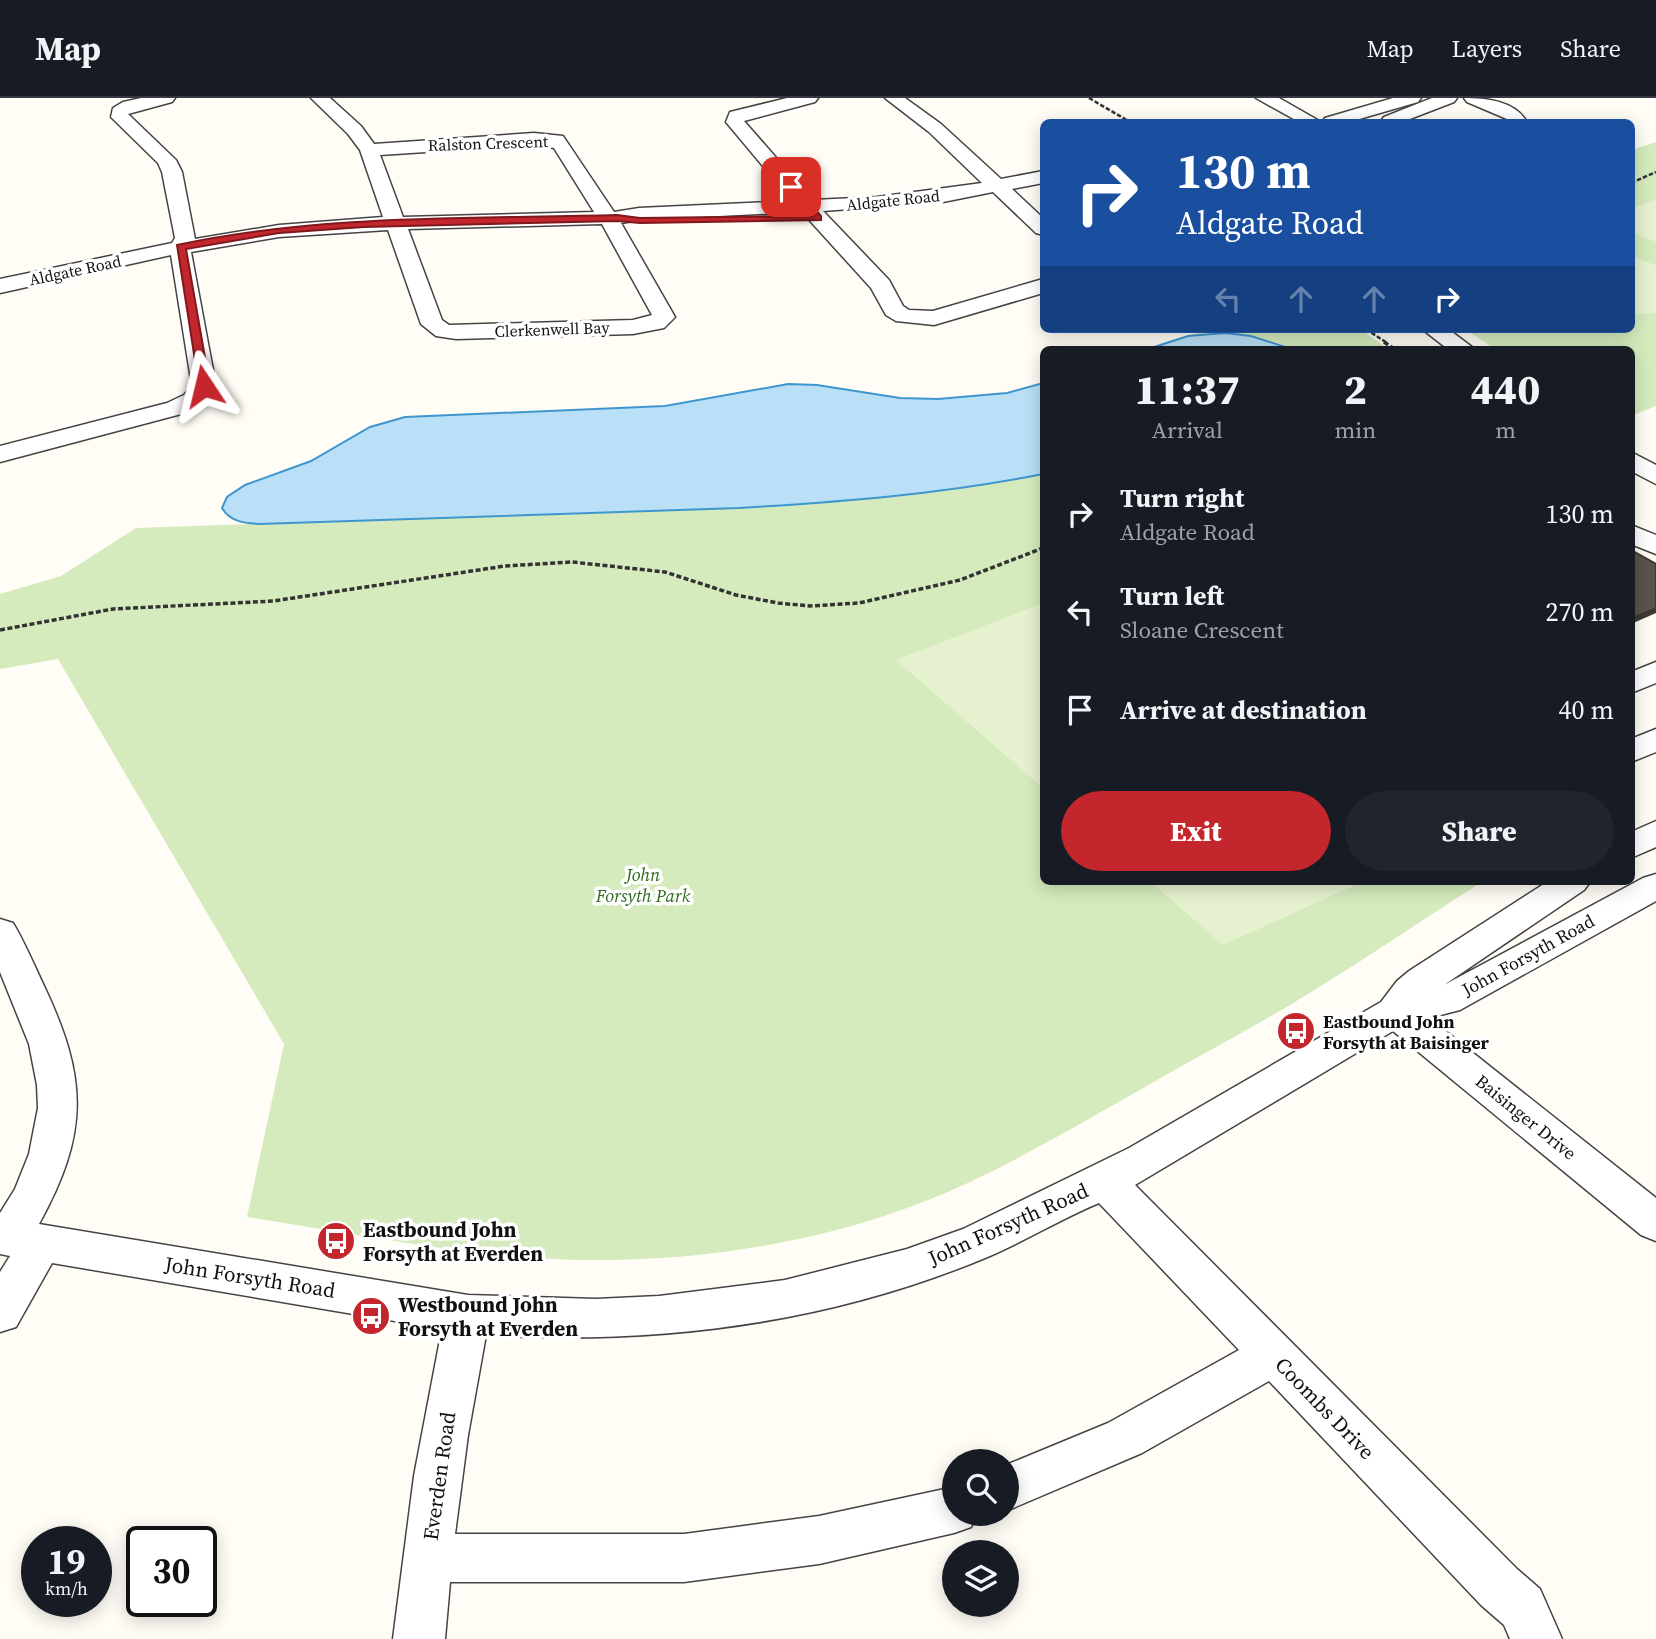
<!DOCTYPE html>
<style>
:root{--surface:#171b24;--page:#20242c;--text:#f1f3f6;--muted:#9ea1a6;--line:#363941;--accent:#c4262e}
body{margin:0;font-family:"Source Serif 4",serif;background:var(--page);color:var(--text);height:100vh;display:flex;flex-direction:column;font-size:26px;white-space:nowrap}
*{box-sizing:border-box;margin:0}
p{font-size:23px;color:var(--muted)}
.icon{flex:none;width:38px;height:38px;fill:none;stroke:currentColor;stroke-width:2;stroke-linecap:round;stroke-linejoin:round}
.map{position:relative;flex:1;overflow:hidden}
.details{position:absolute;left:1040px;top:248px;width:595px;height:539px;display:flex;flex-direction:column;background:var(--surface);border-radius:10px;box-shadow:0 4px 18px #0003}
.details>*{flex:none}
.guide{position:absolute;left:1040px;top:21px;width:595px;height:214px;border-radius:10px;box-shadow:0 4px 18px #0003;background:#1a4fa0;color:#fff;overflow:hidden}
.controls{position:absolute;left:942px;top:1351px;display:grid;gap:14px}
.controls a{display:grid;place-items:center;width:77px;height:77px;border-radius:50%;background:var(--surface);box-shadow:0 4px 18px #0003;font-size:35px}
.speed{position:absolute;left:21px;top:1428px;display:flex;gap:14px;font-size:35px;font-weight:700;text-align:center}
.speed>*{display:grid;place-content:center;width:91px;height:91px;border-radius:50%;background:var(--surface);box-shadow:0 4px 18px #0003;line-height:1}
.speed small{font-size:18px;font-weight:400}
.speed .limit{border:4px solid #111;border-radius:10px;background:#fff;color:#111}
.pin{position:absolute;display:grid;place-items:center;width:60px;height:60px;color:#fff;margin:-30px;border-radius:14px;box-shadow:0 4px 10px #0006}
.me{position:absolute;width:77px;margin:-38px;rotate:350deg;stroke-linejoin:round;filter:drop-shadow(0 0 5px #0008)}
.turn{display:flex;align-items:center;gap:24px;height:147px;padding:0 21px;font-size:32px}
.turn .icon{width:91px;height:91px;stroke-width:2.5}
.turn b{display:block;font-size:49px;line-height:60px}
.lanes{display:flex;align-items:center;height:66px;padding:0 21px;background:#0003;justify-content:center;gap:35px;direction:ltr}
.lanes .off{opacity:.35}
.eta{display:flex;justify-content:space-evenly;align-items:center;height:119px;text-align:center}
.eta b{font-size:42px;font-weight:800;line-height:49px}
.action{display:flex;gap:14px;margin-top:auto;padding:14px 21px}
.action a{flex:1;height:80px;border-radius:42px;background:var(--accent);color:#fff;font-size:28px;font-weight:800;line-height:80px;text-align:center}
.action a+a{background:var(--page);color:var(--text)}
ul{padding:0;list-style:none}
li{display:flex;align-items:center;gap:21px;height:98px;padding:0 21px}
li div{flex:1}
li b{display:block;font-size:26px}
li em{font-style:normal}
header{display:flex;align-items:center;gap:42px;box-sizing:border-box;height:98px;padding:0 35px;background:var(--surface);border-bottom:2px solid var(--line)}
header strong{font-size:33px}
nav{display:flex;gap:38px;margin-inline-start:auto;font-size:24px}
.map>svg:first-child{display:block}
.green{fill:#d5ebbd}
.pitch{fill:#e6f2cf}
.water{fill:#b9e0f7;stroke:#3f96cf;stroke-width:2}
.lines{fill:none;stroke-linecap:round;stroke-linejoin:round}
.minor-casing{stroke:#444;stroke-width:3}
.path-far1{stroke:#333;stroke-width:2.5;stroke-dasharray:4.5 2;stroke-linecap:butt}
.path{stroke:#333;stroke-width:3.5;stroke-dasharray:5 2.5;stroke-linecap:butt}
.minor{fill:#fff;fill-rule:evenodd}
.shaded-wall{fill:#3f3936}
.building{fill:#5a524d;stroke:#3f3936;stroke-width:2}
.route{fill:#c4262e;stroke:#7f191e;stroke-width:2}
.labels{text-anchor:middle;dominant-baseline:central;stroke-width:7;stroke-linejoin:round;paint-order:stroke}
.far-street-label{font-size:16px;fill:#111;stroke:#fff}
.park-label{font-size:18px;font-style:italic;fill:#2f6b1f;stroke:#fff}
.street-label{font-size:18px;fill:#111;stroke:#fff}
.poi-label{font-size:18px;font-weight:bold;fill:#111;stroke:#fff;text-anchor:start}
.near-street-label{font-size:21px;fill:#111;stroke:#fff}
.near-poi-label{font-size:21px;font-weight:bold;fill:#111;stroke:#fff;text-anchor:start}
</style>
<header>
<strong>Map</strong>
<nav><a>Map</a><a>Layers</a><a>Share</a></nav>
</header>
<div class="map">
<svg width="1656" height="1541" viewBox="0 0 1656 1541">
<rect width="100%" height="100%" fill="#fffdf5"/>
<g class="green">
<path d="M1656,44V308L1631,318V252H1496L1465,231H1631V52Z"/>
<path d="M1209,231H1360L1390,252H1295L1276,244L1213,235L1178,241Z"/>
<path d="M1043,376V784H1482C1416,826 1352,870 1285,910C1239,937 1191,962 1145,989C1081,1025 1018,1063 950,1093C840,1141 712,1163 592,1162C476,1161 361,1137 247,1119L284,946L58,561L0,571V496L61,478L136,430L815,406Z"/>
</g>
<g class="pitch">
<path d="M1656,102V144L1631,134V111Z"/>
<path d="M1631,158L1656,167V215L1631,217Z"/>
<path d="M1043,505V690L896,562Z"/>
<path d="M1151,784H1362L1223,847Z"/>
</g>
<g class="water">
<path d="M1225,235L1251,238L1295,252H1145L1188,238Z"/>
<path d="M1043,285V376C943,396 841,404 739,410L259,426C245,425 230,424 222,410L227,399L245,387L311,363L370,329L405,319L665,308L788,286L817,287L900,300L938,301L1007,295Z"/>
</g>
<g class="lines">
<defs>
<g id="minor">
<path d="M141,0H175L172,4L128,16L176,62L182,74L195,141L279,127L383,119L360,52L348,36L311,0H330L361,28L374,46L534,35L563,38L614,114L639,110L792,103L726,24L730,14L787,0H818L815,4L744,23L813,102L877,99L982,85L929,34L885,0H905L941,26L1001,81L1043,73V85L1012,91L1043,120V137L1036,135L993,94L943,104L823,113L889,182L903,208L909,212L933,213L1043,181V195L934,227L896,223L886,217L871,190L802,114L639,122L621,125L675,219L664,230L633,236L456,241L436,238L421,226L388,132L279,139L191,154L216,288L205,305L185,315L0,364V348L167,305L184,297L192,288L171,157L0,195V181L172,145L175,140L162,74L158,65L111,19L113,10L123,4ZM534,47L554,50L594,114L403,119L380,57ZM602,126L652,217L633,222L449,227L442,222L408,131Z"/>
<path d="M1256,0H1279L1321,24H1299Z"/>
<path d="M1393,0H1421L1418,4L1349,24H1322L1325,20Z"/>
<path d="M1432,0H1457L1454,4L1402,24L1381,23L1384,19Z"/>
<path d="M1464,0C1487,0 1515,3 1527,24H1509L1507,21L1467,4Z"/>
<path d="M1422,231H1448L1476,252H1449Z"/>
<path d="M1631,354L1656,367V386L1631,373Z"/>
<path d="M1631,427L1656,437V456L1631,446Z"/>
<path d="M1656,564V585L1631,595V574Z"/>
<path d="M1656,631V654L1631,664V641Z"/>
<path d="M1656,723V749L1631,760V734Z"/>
<path d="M1656,776V803L1460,912L1429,920L1656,1100V1143L1641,1137L1393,933L1135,1087L1517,1471L1540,1491L1562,1541H1510L1504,1527L1481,1507L1269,1283L1142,1355L1006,1413V1367L1108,1325L1239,1252L1099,1105C1060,1121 1024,1144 985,1160C827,1226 656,1247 486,1237L468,1337L455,1436H684L819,1418L954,1389V1416H977L971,1429L954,1435L819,1466L684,1484H450L445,1541H393L414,1378L442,1231L52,1165L16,1229L0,1234V1174L10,1158L0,1156V1115L15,1091L29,1056L38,1010L37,987L29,946L0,874V821L13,825C25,845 34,867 44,888C88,981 89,1035 39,1126L468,1197L596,1201L659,1198L785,1182L907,1151L963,1131L1129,1050L1381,904L1397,883L1409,873L1547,784H1590L1584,792L1444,887L1643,780Z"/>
</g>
</defs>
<use href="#minor" class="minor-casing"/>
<g class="path-far1">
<path d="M1089,0L1130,24"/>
<path d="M1631,85L1656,74"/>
<path d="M1366,231L1387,245"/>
</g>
<g class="path">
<path d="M1384,244L1396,252"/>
<path d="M0,532L113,511L273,503L505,468L572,464L665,474L736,497L778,505L810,508L859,505L960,482L1043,450"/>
</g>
<use href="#minor" class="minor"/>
</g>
<path class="shaded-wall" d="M1656,510V515L1631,526V521Z"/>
<path class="building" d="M1633,453L1656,466V510L1631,521V454Z"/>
<path class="route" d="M788,87H794L821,118V122L640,125L617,123L364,129L279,135L186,151L210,288L204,291L199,288L177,147C321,116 470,121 617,117L640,120L811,118L788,91Z"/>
<defs>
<symbol id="bus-disc" viewBox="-11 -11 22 22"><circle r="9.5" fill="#c4262e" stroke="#fff"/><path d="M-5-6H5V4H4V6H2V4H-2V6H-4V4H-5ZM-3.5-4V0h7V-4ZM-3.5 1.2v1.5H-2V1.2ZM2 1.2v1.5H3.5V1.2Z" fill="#fff"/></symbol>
</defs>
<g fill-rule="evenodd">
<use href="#bus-disc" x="1274" y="911" width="44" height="44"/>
<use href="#bus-disc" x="314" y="1121" width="44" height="44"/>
<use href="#bus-disc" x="349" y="1196" width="44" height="44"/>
</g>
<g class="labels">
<g class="far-street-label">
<text transform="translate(488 45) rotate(-2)">Ralston Crescent</text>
<text transform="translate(893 102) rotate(-6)">Aldgate Road</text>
<text transform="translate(75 172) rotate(-12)">Aldgate Road</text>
<text transform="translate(552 231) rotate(-2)">Clerkenwell Bay</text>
</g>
<g class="park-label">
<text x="643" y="776">John<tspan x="643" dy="21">Forsyth Park</tspan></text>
</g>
<g class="street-label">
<text transform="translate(1528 857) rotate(-29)">John Forsyth Road</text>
<text transform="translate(1526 1019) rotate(39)">Baisinger Drive</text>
</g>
<g class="poi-label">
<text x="1323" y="923">Eastbound John<tspan x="1323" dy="21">Forsyth at Baisinger</tspan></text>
</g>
<g class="near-street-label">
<text transform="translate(1008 1126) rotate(-24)">John Forsyth Road</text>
<text transform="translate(250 1179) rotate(9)">John Forsyth Road</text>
<text transform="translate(1325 1310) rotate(46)">Coombs Drive</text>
<text transform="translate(439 1378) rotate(-82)">Everden Road</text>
</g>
<g class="near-poi-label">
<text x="363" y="1131">Eastbound John<tspan x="363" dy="24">Forsyth at Everden</tspan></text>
<text x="398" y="1206">Westbound John<tspan x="398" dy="24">Forsyth at Everden</tspan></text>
</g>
</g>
</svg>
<div class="controls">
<a><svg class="icon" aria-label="search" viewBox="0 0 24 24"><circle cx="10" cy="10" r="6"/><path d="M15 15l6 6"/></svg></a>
<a><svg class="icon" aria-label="layers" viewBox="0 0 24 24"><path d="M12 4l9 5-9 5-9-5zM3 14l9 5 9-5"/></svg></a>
</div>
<div class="speed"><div>19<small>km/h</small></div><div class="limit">30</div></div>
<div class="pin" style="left:791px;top:89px;background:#d93025"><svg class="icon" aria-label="arrive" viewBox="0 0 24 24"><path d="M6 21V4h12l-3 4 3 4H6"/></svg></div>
<svg class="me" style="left:204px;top:288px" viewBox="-20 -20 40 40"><path d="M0-17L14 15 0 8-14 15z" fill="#c4262e" stroke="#fff" stroke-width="4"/></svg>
<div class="guide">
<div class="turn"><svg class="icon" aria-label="right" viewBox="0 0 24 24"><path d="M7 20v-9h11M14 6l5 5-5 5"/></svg><div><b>130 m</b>Aldgate Road</div></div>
<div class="lanes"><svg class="icon off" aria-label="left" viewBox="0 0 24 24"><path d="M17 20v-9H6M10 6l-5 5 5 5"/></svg><svg class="icon off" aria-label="ahead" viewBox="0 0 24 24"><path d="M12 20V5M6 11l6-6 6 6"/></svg><svg class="icon off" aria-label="ahead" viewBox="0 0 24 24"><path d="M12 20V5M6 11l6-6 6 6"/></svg><svg class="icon" aria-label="right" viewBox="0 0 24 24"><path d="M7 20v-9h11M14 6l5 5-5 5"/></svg></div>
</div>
<section class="details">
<div class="eta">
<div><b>11:37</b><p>Arrival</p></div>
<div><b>2</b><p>min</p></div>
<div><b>440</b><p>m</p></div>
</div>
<ul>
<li><svg class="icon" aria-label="right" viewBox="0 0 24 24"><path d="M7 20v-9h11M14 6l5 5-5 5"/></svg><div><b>Turn right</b><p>Aldgate Road</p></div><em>130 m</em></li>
<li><svg class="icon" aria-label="left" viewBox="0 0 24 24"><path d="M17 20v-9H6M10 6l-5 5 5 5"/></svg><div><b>Turn left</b><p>Sloane Crescent</p></div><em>270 m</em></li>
<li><svg class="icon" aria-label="arrive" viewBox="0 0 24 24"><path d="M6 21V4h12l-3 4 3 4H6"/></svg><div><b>Arrive at destination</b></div><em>40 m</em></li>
</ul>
<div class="action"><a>Exit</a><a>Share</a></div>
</section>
</div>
